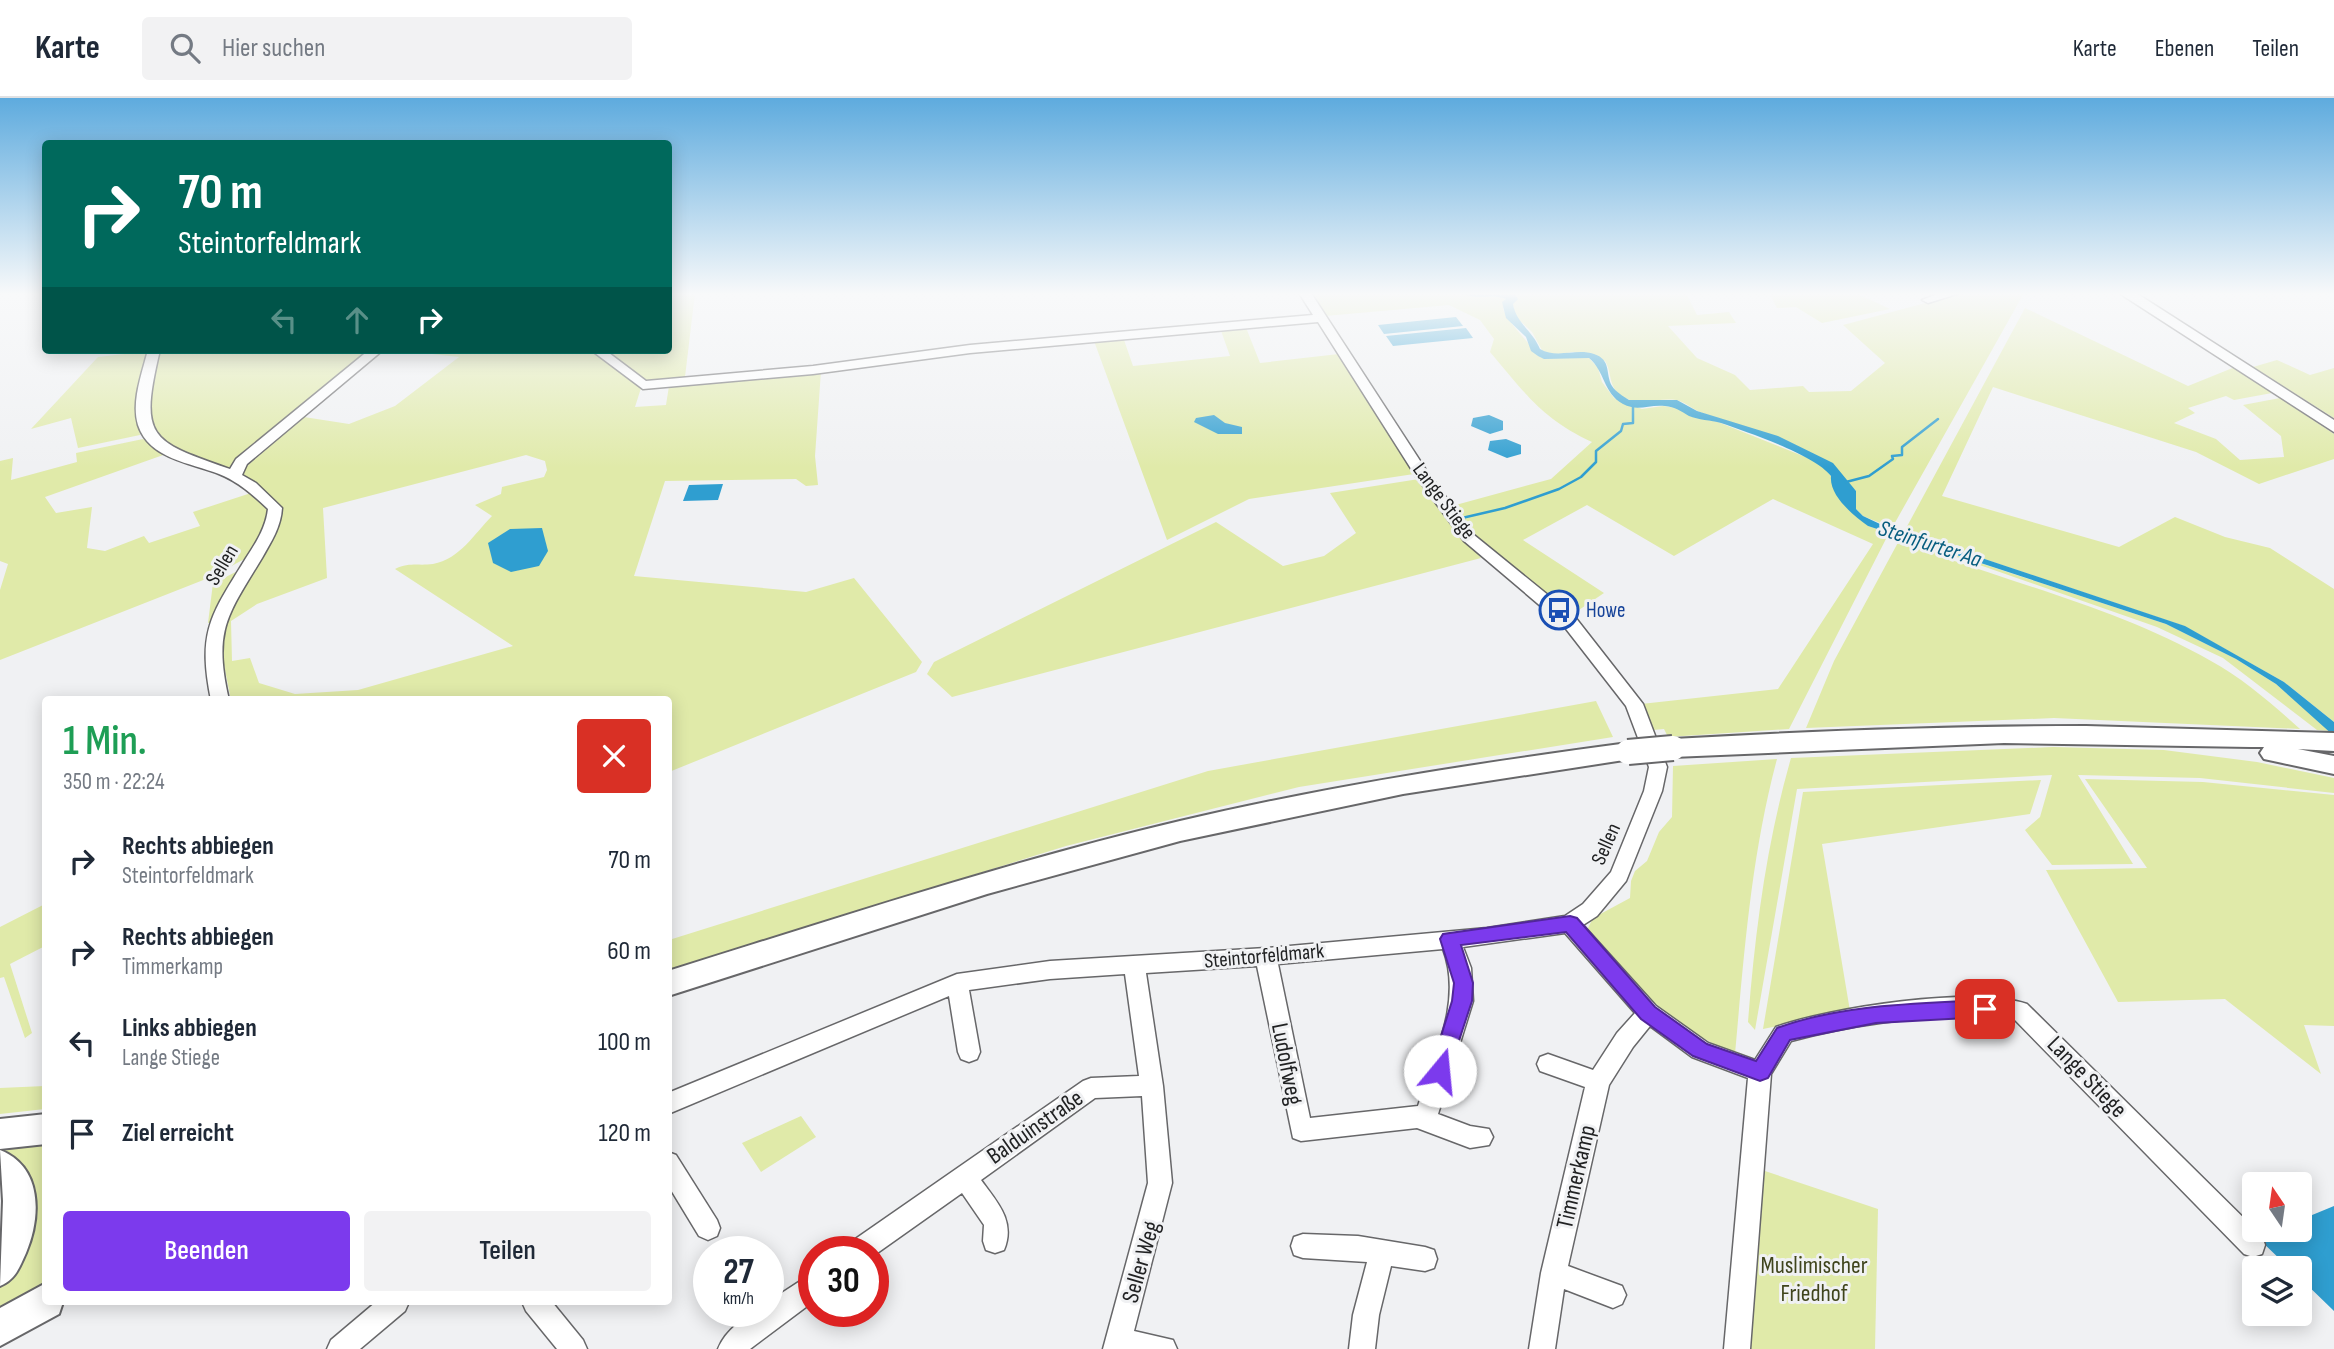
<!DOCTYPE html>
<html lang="de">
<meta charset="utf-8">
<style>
:root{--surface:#fff;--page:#f2f2f3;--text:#1f2937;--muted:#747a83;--line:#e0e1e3;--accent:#7c3aed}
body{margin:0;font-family:"Sofia Sans Condensed",sans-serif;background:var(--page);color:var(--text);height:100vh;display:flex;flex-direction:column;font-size:26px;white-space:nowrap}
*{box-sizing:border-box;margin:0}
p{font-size:23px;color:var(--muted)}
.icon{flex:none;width:38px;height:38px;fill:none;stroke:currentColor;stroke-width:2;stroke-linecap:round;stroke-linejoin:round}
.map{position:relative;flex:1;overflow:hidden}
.drawer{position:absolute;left:42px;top:598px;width:630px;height:609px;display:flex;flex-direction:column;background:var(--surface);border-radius:7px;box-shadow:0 4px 18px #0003}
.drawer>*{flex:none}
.banner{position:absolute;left:42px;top:42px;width:630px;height:214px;border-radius:7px;box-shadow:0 4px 18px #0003;background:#00695c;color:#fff;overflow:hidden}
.needle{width:46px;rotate:347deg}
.tools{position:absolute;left:2242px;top:1074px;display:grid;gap:14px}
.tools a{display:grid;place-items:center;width:70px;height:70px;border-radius:7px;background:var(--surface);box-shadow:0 4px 18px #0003;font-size:35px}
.speed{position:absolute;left:693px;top:1138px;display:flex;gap:14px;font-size:35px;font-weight:700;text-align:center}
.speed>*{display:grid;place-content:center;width:91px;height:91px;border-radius:50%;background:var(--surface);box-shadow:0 4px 18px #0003;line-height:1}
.speed small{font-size:18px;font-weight:400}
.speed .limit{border:10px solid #d22;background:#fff;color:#111}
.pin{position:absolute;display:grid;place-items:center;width:60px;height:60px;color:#fff;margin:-30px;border-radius:14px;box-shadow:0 4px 10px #0006}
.me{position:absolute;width:77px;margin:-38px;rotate:17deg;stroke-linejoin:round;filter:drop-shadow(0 0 5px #0008)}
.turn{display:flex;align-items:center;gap:24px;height:147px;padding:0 21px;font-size:32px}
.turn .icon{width:91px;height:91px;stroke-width:2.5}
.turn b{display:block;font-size:49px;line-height:60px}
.lanes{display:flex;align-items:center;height:66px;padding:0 21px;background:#0003;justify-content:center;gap:35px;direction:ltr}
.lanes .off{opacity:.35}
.round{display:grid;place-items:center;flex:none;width:74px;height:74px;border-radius:7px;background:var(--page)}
.headline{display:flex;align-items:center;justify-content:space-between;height:119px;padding:0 21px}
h1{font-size:42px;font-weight:600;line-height:52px;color:#1e9e55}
.cta{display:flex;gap:14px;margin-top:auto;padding:14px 21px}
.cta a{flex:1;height:80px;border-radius:7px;background:var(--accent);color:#fff;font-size:28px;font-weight:600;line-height:80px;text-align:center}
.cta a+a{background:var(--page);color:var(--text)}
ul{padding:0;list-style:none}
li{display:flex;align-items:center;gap:21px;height:91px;padding:0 21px}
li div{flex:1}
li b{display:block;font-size:26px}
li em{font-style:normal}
header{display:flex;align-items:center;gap:42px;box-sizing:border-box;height:98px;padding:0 35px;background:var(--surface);border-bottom:2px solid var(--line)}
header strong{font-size:33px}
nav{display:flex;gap:38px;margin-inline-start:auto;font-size:24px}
.search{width:490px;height:63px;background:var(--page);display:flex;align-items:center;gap:18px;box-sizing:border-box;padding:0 24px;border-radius:7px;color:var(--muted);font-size:26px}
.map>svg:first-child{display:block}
.green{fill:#e0eaa9;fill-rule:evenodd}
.water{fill:#2f9ed0}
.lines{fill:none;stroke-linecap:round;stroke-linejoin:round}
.stream{stroke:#2f9ed0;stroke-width:2.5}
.minor-casing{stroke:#676769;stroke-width:3}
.major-casing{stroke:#676769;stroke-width:3}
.highway-casing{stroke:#676769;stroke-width:4}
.minor{fill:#fff;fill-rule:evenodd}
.major{fill:#fff;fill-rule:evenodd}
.highway{fill:#fff;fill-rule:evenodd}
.highway-bridge-casing{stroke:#676769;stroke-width:28;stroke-linecap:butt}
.highway-bridge{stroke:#fff;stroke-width:24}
.route{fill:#7c3aed;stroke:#51269a;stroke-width:2}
.labels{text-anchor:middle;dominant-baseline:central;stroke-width:6;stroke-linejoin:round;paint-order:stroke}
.street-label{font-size:21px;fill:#212223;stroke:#f0f1f3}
.transit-label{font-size:21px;fill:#164399;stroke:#f0f1f3;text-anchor:start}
.water-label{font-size:23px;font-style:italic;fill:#065d7f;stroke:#f0f1f3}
.near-street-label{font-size:24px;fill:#212223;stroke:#f0f1f3}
.near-park-label{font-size:24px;fill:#3f441c;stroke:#f0f1f3}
</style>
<header>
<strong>Karte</strong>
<div class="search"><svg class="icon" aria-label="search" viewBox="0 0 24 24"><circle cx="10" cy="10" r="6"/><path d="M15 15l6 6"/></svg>Hier suchen</div>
<nav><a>Karte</a><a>Ebenen</a><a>Teilen</a></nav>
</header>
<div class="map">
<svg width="2334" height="1251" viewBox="0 0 2334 1251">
<rect width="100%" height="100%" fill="#f0f1f3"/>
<g class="green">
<path d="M669,195H695L685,279L646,285L603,252H668Z"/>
<path d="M1311,195H1461C1477,202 1493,194 1507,202L1503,211C1511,229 1527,241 1538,258L1589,260L1598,270L1602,284L1614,300L1642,311L1663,308L1678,310L1690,318L1718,324L1813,362L1825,370L1868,428L1889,435L1789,631L1668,639L1664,631L1653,632L1641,606L1778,591L1873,446L1773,401L1674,458L1587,407L1523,442L1604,495L1570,518L1474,440L1452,408L1551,381L1592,344C1541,320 1525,295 1490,254L1494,241L1480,222L1449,207L1325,218Z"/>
<path d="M1514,195H1686L1697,217L1729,214L1736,225L1668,228L1697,260L1735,277L1750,292L1803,288L1809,294L1851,293L1885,265L1843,227L1963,195H2024L1892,430L1863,418L1856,411V393C1809,346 1760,335 1700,314C1692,311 1684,303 1676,302C1656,299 1638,311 1619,296C1608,286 1612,274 1605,263L1573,254L1555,257L1543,254L1532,234L1515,218L1513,206L1517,201Z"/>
<path d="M1769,195H1856L1890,211L1822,225L1796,209L1777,210Z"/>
<path d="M2025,210L2188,288L2235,269L2272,295L2234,302L2226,298L2188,310L2195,315L2174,325L2216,341L2240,362L2284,359L2281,338L2243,307L2280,300L2334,336V361L2259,386L2196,354L1993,289L1942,398L2119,449L2175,419L2225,439L2270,450L2334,491V624L2284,584L2184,528L1904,434Z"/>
<path d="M1245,227L1260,265L1339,256L1414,376L1249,401L1167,442L1094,243L1123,239L1133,268L1230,258L1220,230Z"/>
<path d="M160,252H380L227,371L178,352L152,336L148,303Z"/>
<path d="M396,252H591L641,290L635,309L666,307L669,288L821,273L815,358L818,387L806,388L796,381L665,383L634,478L806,494L854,480L922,564L916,574L669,674L668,602H579L577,599L566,602H231L224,567L221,524L208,525L213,485C252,466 272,459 282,413L240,374L304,319L349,326L395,308L459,259ZM526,357L545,363L547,372L544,379L502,389L501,396L475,407L492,418C474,436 460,461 433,466C418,468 410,464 395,471L513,548L358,592L295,596L259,585L250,560L232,563L231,523L257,506L327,480L323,410Z"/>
<path d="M150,253C139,283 136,306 140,337L78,350L71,320L31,331L98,259Z"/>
<path d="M2277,262L2310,277L2334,270V320L2253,269Z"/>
<path d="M143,341L166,356L45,399L56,415L92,409L87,450L105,453L144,438L149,445L200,428L193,414L251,395L265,406L271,417L250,458L211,479L0,562V492L8,466L0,463V363L13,360L11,382L77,364L76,355Z"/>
<path d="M1419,381L1481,460L952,599L927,576L934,564L1216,424L1283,468L1324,458L1356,435L1330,395Z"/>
<path d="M1901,439L2166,526L2236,561L2276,586L2330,633L2317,632L2223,560L2157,529L1948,456L1946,460C2034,491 2129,516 2211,563C2244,581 2272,606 2300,631L2054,620L1806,630L1834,563Z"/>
<path d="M1596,603L1613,639L1299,689L1066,748L669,872V842L1208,673Z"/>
<path d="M2053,649L2164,652L2257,664L2334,680V695L2200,680L2078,677L2133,766L2052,767L2025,732L2040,719L2052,677L1797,691L1755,932L1748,924C1755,834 1766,747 1791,660Z"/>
<path d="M1777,661C1751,758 1744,857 1735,956C1664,925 1637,888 1587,832L1593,820L1630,800L1631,783L1635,773L1647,763L1659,734L1672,719L1673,668Z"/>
<path d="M2085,681L2203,684L2334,697V928L2304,927L2321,976L2225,901L2118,904L2046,772L2147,770Z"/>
<path d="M2041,682L2030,716L1822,746L1850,913L1763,931L1803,694Z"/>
<path d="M45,806V848L10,866L32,935L25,940L4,879L0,880V829Z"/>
<path d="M45,988V1011L0,1016V990Z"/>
<path d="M801,1018L816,1039L761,1074L742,1045Z"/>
<path d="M45,1040V1197L0,1224V1184L10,1167L14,1067L0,1057V1045Z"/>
<path d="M1762,1072L1878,1111L1875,1251H1745Z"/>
</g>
<g class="water">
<path d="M1461,195H1514L1518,201L1513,206C1516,225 1533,233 1540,251C1557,261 1576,250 1594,256C1612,262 1605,276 1612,288C1616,294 1623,298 1629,302H1677L1697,313L1778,338L1833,365L1856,393V411L1863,418L1880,426L2185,528L2284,584L2334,624V638L2276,586L2236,561L2166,526L1868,428C1853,417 1829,398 1831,378C1815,357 1747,334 1721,325C1711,322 1698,322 1689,318C1681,313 1675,309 1665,308C1649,306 1638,314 1623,306C1603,295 1605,273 1589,260L1544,261L1538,258L1531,253L1526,239L1506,220L1502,204L1506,201C1490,195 1477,203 1461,195Z"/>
<path d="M1456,219L1463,228L1384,236L1378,227Z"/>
<path d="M1466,230L1473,240L1393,248L1386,238Z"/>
<path d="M1214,317L1225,325L1242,329V336H1218L1194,324L1196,320Z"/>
<path d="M1489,317L1503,323V332L1490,336L1471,328L1473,320Z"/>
<path d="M1506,341L1521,347V356L1507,360L1488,352L1490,343Z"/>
<path d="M723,386L718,402L683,403L689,387Z"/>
<path d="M542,430L548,453L539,468L511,474L493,465L488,445L510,431Z"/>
<path d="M2334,1108V1213L2300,1180V1171H2290L2257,1139L2274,1132H2300V1122Z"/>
</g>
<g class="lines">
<g class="stream">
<path d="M1846,384L1869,378L1893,361L1892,358L1902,357V349L1938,321"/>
<path d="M1462,420L1505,410L1559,391L1581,379L1596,364V353L1621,333L1623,326L1633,325V308"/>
</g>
<defs>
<g id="minor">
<path d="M1299,195H1311L1428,375L1474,437L1575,519L1643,606L1667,669L1662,693L1626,783L1597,818L1583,827L1656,908L1708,945L1755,962L1776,929C1829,910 1975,887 2027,906L2262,1138L2265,1147L2262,1156L2253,1159L2244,1156L2014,921C1939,914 1863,924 1791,943L1771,976L1750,1251H1724L1748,980L1692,959L1650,928L1633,949L1609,987L1568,1168L1622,1188L1626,1197L1622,1206L1613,1210L1564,1191L1555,1251H1529L1541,1175L1585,989L1540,973L1537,966L1540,959L1548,956L1593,972L1617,935L1635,915L1565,835L1463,849L1471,870L1473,903L1438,1016L1470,1028L1489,1031L1493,1039L1489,1047L1470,1050L1417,1030L1301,1043L1293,1040L1257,868L1146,875L1163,988L1172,1085L1134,1233L1173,1242L1177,1251H1103L1148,1085L1142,998L1095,1000L981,1082C997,1104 1016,1123 1004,1152L995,1155L986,1152L983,1143L984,1127L962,1095L873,1158V1153H848L851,1144L1083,983L1091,980L1139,978L1125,876L1050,881L969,892L980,954L977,961L969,964L961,961L958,954L949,898L668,1016V995L957,876L1050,863L1266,850L1487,830L1565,818L1583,806L1611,774L1644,693L1649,669L1626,608L1563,527L1464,443L1415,377L1318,224L970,255L813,276L643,291L591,252H605L646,283L813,268L970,247L1313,217ZM1443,851C1463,903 1434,958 1418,1008L1310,1020L1278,866Z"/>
<path d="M1940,195H1960L1928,205L1922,202Z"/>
<path d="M148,252H160C139,340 149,343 230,371L236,361L369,252H383L247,366L242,377L256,385L282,410C281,429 271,444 262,460C227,518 213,532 229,602H211C197,533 211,517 246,460C256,445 266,429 268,411C253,397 239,384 219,376C191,365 149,361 138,327C131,304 142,275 148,252Z"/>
<path d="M668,1054L676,1057L717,1122L720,1130L717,1138L708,1142L699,1138L668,1087Z"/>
<path d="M1303,1136L1358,1138L1425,1149L1434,1152L1437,1161L1434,1170L1425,1173L1391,1168L1379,1217L1375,1251H1349L1353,1217L1367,1164L1303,1160L1294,1157L1291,1148L1294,1139Z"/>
<path d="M814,1174V1203L750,1251H718C725,1233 748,1213 768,1213V1204Z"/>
<path d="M376,1204H409L405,1213L360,1251H327L331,1242Z"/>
<path d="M522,1204H552L583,1242L587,1251H557L526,1213Z"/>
</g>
<path id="major" d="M2119,195H2136L2334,322V334Z"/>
<g id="highway">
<path d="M2086,628L2334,635V653L2298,651L2334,658V676L2264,661L2260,655L2264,649H2251L2004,645L1673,659L1664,656L1661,650L1664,644L1673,641C1811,633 1948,628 2086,628Z"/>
<path d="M1628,645L1637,648L1641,654L1637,660L1403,696L1180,743L987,796L668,898V873C838,820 1007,764 1180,723C1328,688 1478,665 1628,645Z"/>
<path d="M46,1016V1046L0,1051V1021Z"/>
<path d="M0,1052C43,1069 41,1119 26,1155C19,1170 16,1181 0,1188L3,1103Z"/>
<path d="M46,1185V1204H63L59,1216L0,1248V1210Z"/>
</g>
</defs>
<use href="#minor" class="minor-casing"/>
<use href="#major" class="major-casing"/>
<use href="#highway" class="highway-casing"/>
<use href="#minor" class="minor"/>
<use href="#major" class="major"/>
<use href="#highway" class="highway"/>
<defs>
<path id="highway-bridge" d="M1628,654L1673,650"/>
</defs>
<use href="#highway-bridge" class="highway-bridge-casing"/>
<use href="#highway-bridge" class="highway-bridge"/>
</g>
<linearGradient id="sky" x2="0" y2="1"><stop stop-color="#5eabde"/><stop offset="0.53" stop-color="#f8f9fa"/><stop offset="1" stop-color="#f8f9fa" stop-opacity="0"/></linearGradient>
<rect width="2334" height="370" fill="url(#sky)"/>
<path class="route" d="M1570,818L1577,820L1655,909L1707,946L1756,963L1777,930C1843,906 1915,906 1985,902L1992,905L1994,911L1992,916L1985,919L1876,925L1790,942L1768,980L1760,983L1693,958L1641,921L1566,834L1461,847L1473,885L1472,903L1447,979L1440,982L1433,979L1430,973L1452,903L1454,885L1440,841L1443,836Z"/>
<defs>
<symbol id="bus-ring" viewBox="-11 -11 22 22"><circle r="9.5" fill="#f0f1f3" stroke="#1a4fb4" stroke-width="1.5"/><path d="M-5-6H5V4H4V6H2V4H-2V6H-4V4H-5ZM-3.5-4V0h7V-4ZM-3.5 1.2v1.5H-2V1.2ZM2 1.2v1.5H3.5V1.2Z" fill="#1a4fb4"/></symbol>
</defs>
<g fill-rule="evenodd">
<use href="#bus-ring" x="1537" y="490" width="44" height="44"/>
</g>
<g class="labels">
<g class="street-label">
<text transform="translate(1444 403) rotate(53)">Lange Stiege</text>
<text transform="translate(222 467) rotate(-59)">Sellen</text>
<text transform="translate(1606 746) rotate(-66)">Sellen</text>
<text transform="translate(1264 858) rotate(-5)">Steintorfeldmark</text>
</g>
<g class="transit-label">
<text x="1586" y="512">Howe</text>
</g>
<g class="water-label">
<text transform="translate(1930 446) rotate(18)">Steinfurter Aa</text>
</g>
<g class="near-street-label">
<text transform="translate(1287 966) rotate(79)">Ludolfweg</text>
<text transform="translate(2087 979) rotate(46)">Lange Stiege</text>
<text transform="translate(1035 1029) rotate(-35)">Balduinstraße</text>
<text transform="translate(1576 1079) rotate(-77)">Timmerkamp</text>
<text transform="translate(1141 1164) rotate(-74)">Seller Weg</text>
</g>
<g class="near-park-label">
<text x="1814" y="1167">Muslimischer<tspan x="1814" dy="28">Friedhof</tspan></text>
</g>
</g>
</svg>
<div class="tools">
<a><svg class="needle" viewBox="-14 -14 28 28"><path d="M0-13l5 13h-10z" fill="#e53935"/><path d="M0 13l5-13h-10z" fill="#747a83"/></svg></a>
<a><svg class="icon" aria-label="layers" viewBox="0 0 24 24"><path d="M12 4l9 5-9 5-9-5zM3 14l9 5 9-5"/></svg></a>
</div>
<div class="speed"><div>27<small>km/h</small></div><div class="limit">30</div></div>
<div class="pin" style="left:1985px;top:911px;background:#d93025"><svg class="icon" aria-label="arrive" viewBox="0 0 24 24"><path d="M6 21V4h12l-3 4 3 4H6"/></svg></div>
<svg class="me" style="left:1440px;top:973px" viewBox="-20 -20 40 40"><circle r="19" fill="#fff"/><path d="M0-13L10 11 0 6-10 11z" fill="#7c3aed"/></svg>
<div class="banner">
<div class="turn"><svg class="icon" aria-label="right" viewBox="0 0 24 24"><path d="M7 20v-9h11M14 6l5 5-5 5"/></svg><div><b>70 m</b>Steintorfeldmark</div></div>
<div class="lanes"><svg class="icon off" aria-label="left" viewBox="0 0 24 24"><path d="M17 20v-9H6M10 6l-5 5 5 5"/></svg><svg class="icon off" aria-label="ahead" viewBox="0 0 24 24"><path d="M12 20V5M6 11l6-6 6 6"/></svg><svg class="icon" aria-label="right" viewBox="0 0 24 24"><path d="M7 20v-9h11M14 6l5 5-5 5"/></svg></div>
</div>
<section class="drawer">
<div class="headline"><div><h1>1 Min.</h1><p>350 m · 22:24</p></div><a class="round" style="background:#d93025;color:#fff"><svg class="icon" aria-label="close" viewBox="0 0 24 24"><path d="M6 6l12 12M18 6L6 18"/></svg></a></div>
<ul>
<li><svg class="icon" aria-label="right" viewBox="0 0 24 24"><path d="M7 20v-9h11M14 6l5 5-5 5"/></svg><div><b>Rechts abbiegen</b><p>Steintorfeldmark</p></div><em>70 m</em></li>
<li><svg class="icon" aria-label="right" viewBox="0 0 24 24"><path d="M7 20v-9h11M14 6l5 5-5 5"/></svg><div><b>Rechts abbiegen</b><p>Timmerkamp</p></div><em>60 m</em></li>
<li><svg class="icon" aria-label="left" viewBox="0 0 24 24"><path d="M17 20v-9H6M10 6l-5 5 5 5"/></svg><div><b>Links abbiegen</b><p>Lange Stiege</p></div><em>100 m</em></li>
<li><svg class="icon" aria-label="arrive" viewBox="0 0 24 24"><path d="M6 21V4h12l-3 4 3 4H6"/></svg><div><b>Ziel erreicht</b></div><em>120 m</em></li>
</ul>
<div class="cta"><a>Beenden</a><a>Teilen</a></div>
</section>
</div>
